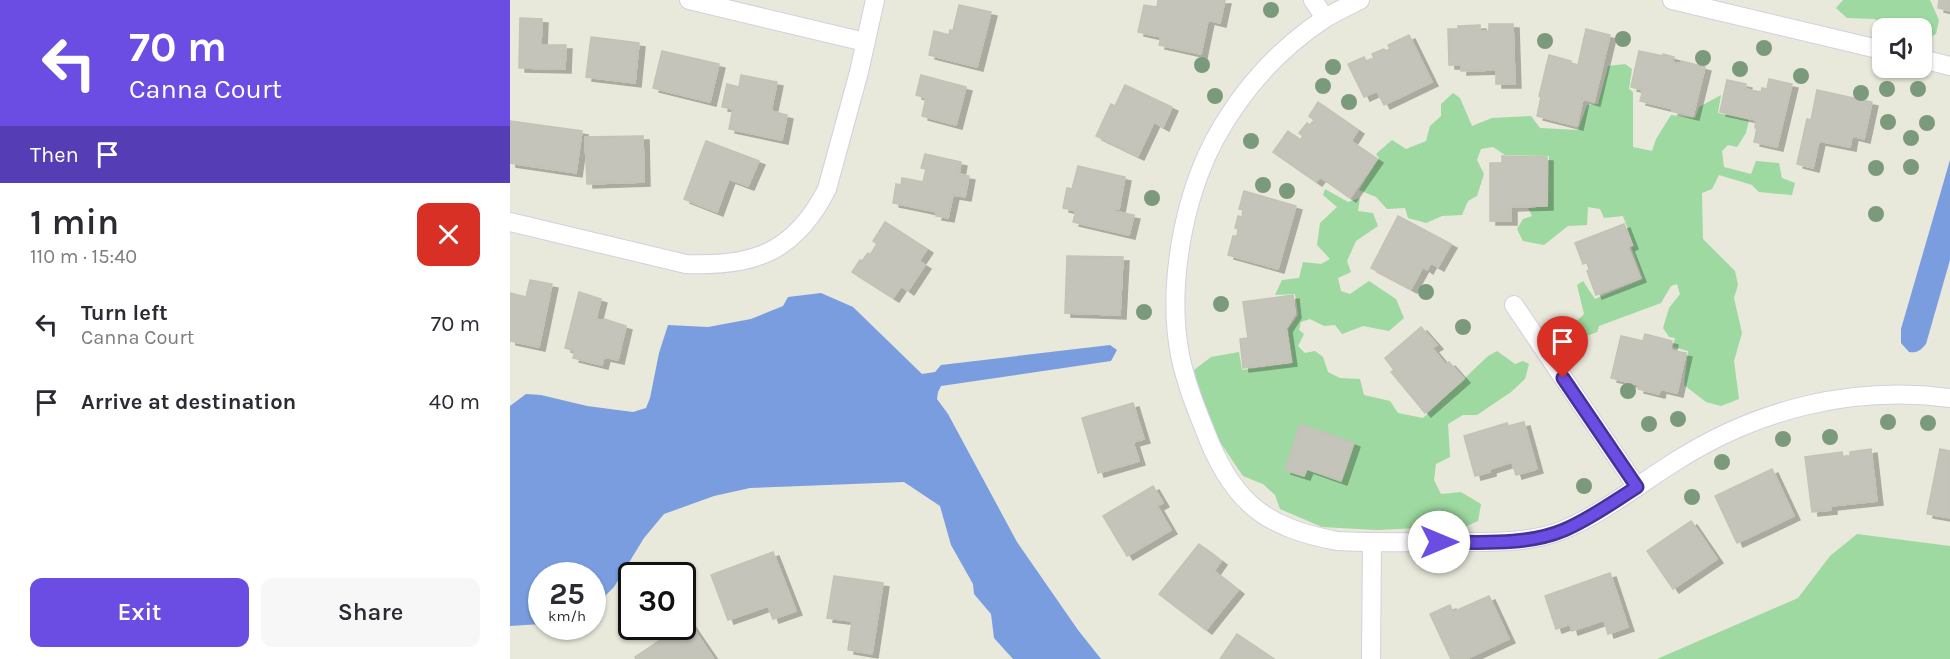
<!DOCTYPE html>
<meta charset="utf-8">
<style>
:root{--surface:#fff;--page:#f7f7f7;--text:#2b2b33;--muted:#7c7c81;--accent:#6b4de3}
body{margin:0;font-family:Karla,sans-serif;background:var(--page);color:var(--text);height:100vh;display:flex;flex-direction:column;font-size:22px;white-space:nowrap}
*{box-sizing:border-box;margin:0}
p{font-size:20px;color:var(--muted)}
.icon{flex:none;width:33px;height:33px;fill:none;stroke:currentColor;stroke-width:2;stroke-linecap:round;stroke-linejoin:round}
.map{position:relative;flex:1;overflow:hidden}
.panel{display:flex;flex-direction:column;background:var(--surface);width:510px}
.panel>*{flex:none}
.banner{background:#6b4de3;color:#fff;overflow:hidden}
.buttons{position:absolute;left:1362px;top:18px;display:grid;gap:12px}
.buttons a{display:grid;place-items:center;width:60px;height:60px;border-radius:12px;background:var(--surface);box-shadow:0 2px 4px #0004;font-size:30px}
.speed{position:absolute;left:18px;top:562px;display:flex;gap:12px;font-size:30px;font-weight:700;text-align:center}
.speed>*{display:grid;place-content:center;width:78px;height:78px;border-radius:50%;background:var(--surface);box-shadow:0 2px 4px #0004;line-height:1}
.speed small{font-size:15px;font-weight:400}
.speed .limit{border:3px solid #111;border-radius:9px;background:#fff;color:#111}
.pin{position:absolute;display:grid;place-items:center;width:51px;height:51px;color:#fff;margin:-62px -26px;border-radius:50% 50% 50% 0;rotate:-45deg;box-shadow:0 0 6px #0007}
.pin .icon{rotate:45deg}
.me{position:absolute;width:66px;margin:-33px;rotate:90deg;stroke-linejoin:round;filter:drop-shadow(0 0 4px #0008)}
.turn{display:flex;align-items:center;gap:21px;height:126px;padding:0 30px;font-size:27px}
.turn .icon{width:78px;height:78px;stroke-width:2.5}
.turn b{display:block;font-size:42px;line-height:51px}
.then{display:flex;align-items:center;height:57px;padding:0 30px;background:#0003;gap:12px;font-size:22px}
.round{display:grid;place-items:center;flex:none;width:63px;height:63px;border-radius:12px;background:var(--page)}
.head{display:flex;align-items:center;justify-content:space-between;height:102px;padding:0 30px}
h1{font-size:36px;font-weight:600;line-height:45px}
.cta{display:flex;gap:12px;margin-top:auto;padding:12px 30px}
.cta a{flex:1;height:69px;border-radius:12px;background:var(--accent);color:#fff;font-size:24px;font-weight:600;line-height:69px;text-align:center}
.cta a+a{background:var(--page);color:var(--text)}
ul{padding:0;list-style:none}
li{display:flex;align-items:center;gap:18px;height:78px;padding:0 30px}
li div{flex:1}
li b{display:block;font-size:22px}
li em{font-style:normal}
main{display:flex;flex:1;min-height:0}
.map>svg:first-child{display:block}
.green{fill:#9dd9a0}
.water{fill:#799ddf}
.building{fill:#c4c4ba;stroke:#c3c3b5;stroke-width:1.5;filter:url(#shadow)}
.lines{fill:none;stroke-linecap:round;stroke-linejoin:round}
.minor-casing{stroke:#d3d0df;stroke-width:20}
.minor{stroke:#fff;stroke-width:18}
.tree{fill:#7b9a7b}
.route-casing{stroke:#463294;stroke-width:15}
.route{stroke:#6b4de3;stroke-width:10}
</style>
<main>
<section class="panel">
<div class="banner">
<div class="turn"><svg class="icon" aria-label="left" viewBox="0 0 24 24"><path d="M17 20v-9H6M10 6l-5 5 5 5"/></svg><div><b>70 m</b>Canna Court</div></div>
<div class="then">Then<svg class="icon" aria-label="arrive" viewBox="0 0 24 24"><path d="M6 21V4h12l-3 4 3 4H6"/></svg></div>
</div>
<div class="head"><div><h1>1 min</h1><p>110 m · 15:40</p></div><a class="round" style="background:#d93025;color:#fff"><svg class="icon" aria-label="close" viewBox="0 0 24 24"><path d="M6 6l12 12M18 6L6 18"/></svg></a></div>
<ul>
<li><svg class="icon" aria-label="left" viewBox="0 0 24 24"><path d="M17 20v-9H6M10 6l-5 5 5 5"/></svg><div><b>Turn left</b><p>Canna Court</p></div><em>70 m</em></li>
<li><svg class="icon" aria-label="arrive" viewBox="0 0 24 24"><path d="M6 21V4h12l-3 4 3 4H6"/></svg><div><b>Arrive at destination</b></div><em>40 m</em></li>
</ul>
<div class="cta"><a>Exit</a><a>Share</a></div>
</section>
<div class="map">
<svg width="1440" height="659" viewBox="0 0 1440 659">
<defs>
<filter id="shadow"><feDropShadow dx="6" dy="4" stdDeviation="0" flood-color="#0004"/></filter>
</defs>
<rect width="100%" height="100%" fill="#e8e8db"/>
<g class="green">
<path d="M1333,0H1420L1429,20L1426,34L1413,41L1412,28H1373L1365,19L1337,18L1326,8Z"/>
<path d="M1115,64L1122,69L1119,89L1123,92V147L1142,151L1146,139L1161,115L1185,118L1189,107L1211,95L1208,113L1239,120L1236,133L1227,147L1218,145L1212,151L1214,167L1241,174L1246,161L1269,163L1272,178L1285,183L1282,195L1249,192L1242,185L1209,175L1202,189L1192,193L1193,239L1225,271L1228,285L1224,298L1232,333L1224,361L1229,399L1211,406L1196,402L1174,385L1178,351L1163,347L1165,338L1159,337L1153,328L1159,308L1170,294L1167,284L1161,286L1151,303L1089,326L1087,332L1048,347L1045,343L1042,323L1053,318L1068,320L1074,314L1067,285L1073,281L1085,299L1133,279L1121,247L1124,246L1113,216L1094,218L1090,209L1078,207L1077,225L1058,226L1034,245L1013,241L1007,229L1013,219L1022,216L1018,208L1038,206L1039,156L995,155L983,147L971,149L967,160L974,174L967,196L958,201L952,215L932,216L916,223L898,218L895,208L877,209L866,197L849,190L869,158L866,154L882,140L896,149L916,141L920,126L931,116V104L943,93L950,98L962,126L982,118L1021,116L1030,128L1068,130L1077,105L1088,104L1098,66Z"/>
<path d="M815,189L838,202L850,198L848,211L863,213L868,226L846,241L837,261L841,272L828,278L831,291L840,294L859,281L886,299L894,318L879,331L853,326L832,334L825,325L814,326L800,319L791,322L789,330L794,334L788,346L795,353L805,351L813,357L818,372L830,378L850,379L854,395L880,401L888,413L913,418L978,356L987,351L1005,364L1013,361L1019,364L1015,379L1001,392L967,415H953L938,424L940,457L926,464L924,480L931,494L951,492L971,504L968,521L950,529L937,524L910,528L867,530L812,527L770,509L765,495L753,484L733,476L697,423L684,370L701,357L729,352L732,370L783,363L778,329L788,315L785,294L765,295L772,280L789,278L793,262L811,264L820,259L807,245L810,223L827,207L813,195Z"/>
<path d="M1347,534L1440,546V659H1147L1288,598L1320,556Z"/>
</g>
<g class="water">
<path d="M1440,160V260L1416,344C1410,351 1407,353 1399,352L1391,343V329Z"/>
<path d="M311,293L343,307L412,374L425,372L431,365L600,345L607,350L601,361L431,386L428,392L427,399L438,414L507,542L568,630L591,659H503L484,638L481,614L464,594L463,584L441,545L430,506L394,482L240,488L204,496L154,514L134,538L104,587L83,608L82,576H32L31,624L0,626V406L16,394L31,395L77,406L123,412L136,408L140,398L149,353L158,325L198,327L241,319L273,306L278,297Z"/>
</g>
<g class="building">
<path d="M648,0H715L710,23L698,20L691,54L649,45L651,37L628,32L634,5L647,7Z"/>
<path d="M1429,0H1440V11L1428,8Z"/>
<path d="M449,5L481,12L467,67L419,55L424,31L439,35L440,30L443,31Z"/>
<path d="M10,18L32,19L31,45H56L55,69L9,68Z"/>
<path d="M979,24H1003L1005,84H986V70L951,71V65H939L938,29H948V26L970,25V31H979Z"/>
<path d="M1076,29L1100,35L1084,102L1073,99L1067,126L1027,116L1031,97L1029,96L1039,55L1061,61V63L1068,65Z"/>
<path d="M899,35L922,82L874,105L867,91L854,97L838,64L854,57L856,61L864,58L862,54L874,49L875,51L880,49L878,45Z"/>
<path d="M81,37L129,43L125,83L76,77Z"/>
<path d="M152,51L209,64L200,102L143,88Z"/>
<path d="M1129,51L1153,56V54L1164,57L1162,62L1170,64L1171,61L1195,67L1183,116L1162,111L1163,109L1130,101L1133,90L1121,87Z"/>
<path d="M231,75L267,82L261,111L277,115L272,140L219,129L223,109L212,107L217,84L229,87Z"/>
<path d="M411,75L456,87L446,125L412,116L416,98L406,95Z"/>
<path d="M1259,79L1282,84L1267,147L1244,142L1247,128H1245L1246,120L1210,112L1217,80L1236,84L1235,89L1251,92L1252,88L1257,89Z"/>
<path d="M615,85L662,107L653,127L644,122L628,156L586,136L601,104L605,106Z"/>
<path d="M1307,90L1362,102L1354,139L1342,136L1340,147L1309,141L1303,168L1287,164L1297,119L1301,120Z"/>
<path d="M808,102L848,130L841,141L867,159L840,198L810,177L806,182L763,152L778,131L790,140L793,136L789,133L797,123L800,125L804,120L799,116Z"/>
<path d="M0,121L72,131L66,173L0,163Z"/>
<path d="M133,136L134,182L77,184L75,137Z"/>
<path d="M196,141L249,161L238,186L219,179L207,212L174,199Z"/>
<path d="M415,154L451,162L449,174L459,176L455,197L443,195L438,218L426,216L427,212L383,203L386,184L391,185L392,178L413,182L416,169L411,168Z"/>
<path d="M992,156L1037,157V206L1001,207V221H980V163H992Z"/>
<path d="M568,166L615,177L609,209L604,208L603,211L624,215L619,235L563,222L566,211L553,208L557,188L562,189Z"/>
<path d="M734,191L786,206L768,269L718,255L723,236H727L728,229L725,228L728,216L732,217L733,210L729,209Z"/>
<path d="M888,216L941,244L928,267L921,263L917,270L913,267L901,289L861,268Z"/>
<path d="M375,222L417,249L409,261L415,265L398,291L391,286L383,298L342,272L350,260L352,261L358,253L360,255L367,244L363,241Z"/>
<path d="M1114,224L1122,245L1118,247L1130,278L1086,295L1077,271L1080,269L1078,262L1073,264L1065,243Z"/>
<path d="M557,256L613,257L610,315L555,313Z"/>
<path d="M20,280L42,284L29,347L0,341V293L16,297Z"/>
<path d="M69,292L91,299L86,319L93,321L94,319L116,326L108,360L94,357L92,365L63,358L65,351L55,348Z"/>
<path d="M783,295L785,314L776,328L781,362L733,368L730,339L738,338L733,302Z"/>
<path d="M911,327L927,345L922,348L936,365L939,362L954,379L915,413L881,372L884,370L875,358Z"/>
<path d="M1135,334L1162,341L1160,350L1176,353L1167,393L1150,389L1149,394L1128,389L1129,385L1101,378L1111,336L1133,341Z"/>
<path d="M623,403L634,439L623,442L629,461L588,473L572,418Z"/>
<path d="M1014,422L1027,469L1006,475L1002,462L980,469V472L965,476L954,436L997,423L998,426Z"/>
<path d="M790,424L844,443L831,481L797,469L794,476L775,470Z"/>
<path d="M1361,449L1367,501L1321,506V510L1302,512L1295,457L1332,452L1333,457H1340V452Z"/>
<path d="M1430,449L1440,451V518L1417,514Z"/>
<path d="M1262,469L1284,516L1227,543L1205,496Z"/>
<path d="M643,486L653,503L647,506L661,530L617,556L593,516Z"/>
<path d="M1181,521L1207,559L1163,589L1137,551Z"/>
<path d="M689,544L711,561L704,571L728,590L696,630L649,594Z"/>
<path d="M263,552L286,611L263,619L258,606L218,620L201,575Z"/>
<path d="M1100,573L1118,627L1098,634L1094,620L1062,631L1060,624L1046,629L1035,596Z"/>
<path d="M324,576L373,583L362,654L338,650L342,621L317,618Z"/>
<path d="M979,596L999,639L956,659H941L920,614L940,605L943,612Z"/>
<path d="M172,612L204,659H126L125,657L153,638L147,628L172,627Z"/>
<path d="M727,634L764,659H710Z"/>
</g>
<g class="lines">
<defs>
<g id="minor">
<path d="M179,0L355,42"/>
<path d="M803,0L815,18"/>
<path d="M850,0C838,6 825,12 814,19C769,49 731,91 705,139C673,199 657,287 670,355C675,380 684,404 694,428C704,455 718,484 740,504C764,526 796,535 827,541C865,543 903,542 941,542C978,542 1018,544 1053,530C1094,513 1129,484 1166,461C1248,409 1343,385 1440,398"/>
<path d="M1162,0L1372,50"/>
<path d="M1412,59L1440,66"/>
<path d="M0,222L176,264C244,267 285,252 317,189L349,72L365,0"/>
<path d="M1004,305L1127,487"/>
<path d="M861,659L862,543"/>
</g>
</defs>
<use href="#minor" class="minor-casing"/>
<use href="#minor" class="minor"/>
</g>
<g class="tree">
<circle cx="761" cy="10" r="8"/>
<circle cx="1113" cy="39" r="8"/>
<circle cx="1035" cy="41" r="8"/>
<circle cx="1254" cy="48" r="8"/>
<circle cx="1193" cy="58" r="8"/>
<circle cx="692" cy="65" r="8"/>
<circle cx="823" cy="67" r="8"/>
<circle cx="1230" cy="69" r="8"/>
<circle cx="1291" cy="76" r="8"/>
<circle cx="813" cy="86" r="8"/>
<circle cx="1377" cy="89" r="8"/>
<circle cx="1408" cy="89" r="8"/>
<circle cx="1351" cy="93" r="8"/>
<circle cx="705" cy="96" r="8"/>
<circle cx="839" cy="102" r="8"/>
<circle cx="1378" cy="122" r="8"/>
<circle cx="1417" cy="123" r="8"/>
<circle cx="1401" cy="138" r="8"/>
<circle cx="741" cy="141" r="8"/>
<circle cx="1401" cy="167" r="8"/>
<circle cx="1366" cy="168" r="8"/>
<circle cx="753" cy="185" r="8"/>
<circle cx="777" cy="191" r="8"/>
<circle cx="642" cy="198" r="8"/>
<circle cx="1366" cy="214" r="8"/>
<circle cx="916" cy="292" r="8"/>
<circle cx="711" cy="304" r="8"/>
<circle cx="634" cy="312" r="8"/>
<circle cx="953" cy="327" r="8"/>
<circle cx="1118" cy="391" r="8"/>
<circle cx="1168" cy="419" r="8"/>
<circle cx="1378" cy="422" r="8"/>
<circle cx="1418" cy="423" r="8"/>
<circle cx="1139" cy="424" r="8"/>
<circle cx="1320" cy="437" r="8"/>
<circle cx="1273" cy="439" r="8"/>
<circle cx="1212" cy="462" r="8"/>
<circle cx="1074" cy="486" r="8"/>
<circle cx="1182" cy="497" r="8"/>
</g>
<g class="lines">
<defs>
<path id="route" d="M929,542C969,542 1016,546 1054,530C1080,519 1103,502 1127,487L1053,378"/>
</defs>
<use href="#route" class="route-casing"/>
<use href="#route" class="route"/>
</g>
</svg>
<div class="buttons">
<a><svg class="icon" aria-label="sound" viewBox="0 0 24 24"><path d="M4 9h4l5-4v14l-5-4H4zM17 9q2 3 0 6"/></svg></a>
</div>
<div class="speed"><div>25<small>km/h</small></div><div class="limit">30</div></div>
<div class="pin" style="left:1053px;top:378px;background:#d93025"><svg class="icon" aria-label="arrive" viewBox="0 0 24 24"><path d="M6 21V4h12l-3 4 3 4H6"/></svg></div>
<svg class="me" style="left:929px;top:542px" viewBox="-20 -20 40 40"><circle r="19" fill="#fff"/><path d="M0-13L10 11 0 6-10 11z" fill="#6b4de3"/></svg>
</div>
</main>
